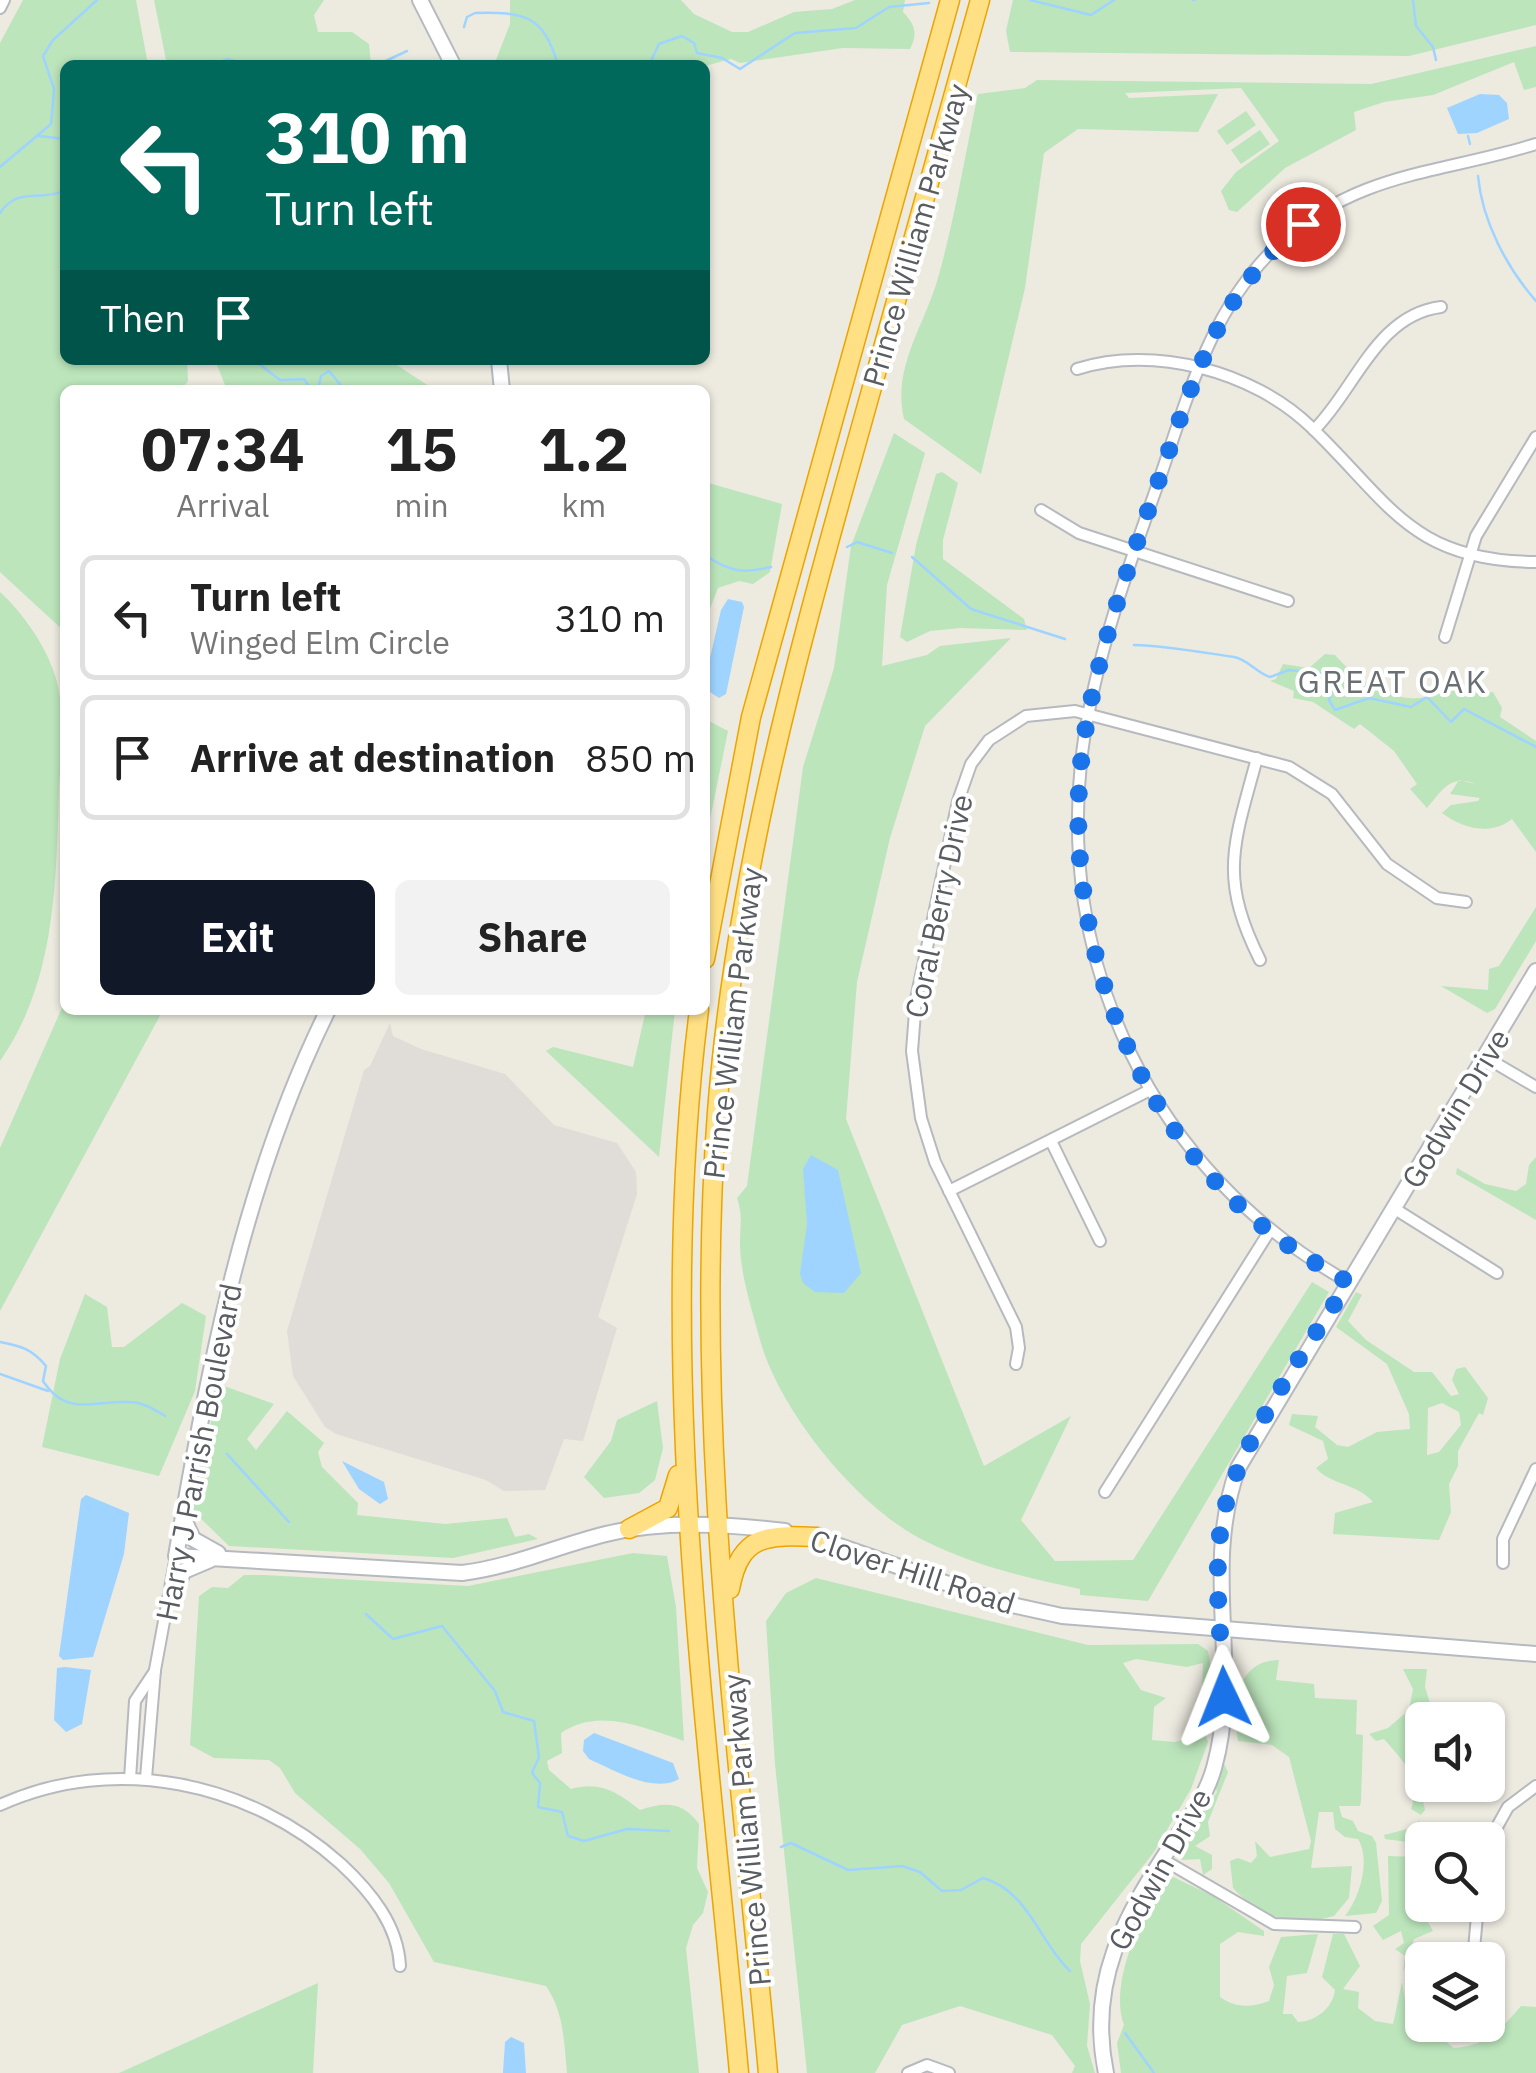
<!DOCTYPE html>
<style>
:root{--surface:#fff;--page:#f2f2f2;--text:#222;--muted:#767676;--line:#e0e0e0;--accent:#111827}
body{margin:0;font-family:"IBM Plex Sans",sans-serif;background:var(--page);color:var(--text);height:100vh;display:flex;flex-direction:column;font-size:38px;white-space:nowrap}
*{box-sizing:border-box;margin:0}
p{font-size:32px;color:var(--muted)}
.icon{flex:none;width:55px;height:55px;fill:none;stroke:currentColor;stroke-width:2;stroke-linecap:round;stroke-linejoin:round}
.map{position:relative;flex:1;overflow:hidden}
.details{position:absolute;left:60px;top:385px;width:650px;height:630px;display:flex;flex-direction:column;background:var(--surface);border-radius:15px;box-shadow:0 2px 8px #0004}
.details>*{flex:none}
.hud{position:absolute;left:60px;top:60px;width:650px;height:305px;border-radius:15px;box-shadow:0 2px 8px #0004;background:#00695c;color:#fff;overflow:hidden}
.controls{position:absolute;left:1405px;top:1702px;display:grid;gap:20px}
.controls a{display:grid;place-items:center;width:100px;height:100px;border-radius:15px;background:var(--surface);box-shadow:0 2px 8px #0004;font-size:50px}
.pin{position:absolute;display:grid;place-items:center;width:85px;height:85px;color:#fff;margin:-42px;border:5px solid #fff;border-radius:50%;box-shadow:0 2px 10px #0007}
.me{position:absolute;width:110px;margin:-55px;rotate:358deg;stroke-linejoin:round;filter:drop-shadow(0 0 8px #0008)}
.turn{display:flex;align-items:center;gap:35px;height:210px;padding:0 40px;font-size:45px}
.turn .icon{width:130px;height:130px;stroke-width:2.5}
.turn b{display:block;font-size:70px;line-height:85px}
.then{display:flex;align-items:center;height:95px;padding:0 40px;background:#0003;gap:20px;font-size:38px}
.eta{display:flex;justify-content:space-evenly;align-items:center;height:170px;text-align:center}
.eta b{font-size:60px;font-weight:700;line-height:70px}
.cta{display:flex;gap:20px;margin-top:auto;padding:20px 40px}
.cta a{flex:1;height:115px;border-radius:15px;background:var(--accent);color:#fff;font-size:40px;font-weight:700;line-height:115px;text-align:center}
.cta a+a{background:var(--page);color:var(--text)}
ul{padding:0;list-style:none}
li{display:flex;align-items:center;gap:30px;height:125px;margin:0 20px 15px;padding:0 20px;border:5px solid var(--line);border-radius:15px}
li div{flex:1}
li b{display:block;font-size:38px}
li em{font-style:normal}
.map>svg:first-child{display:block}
.industrial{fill:#e0ddd8}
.green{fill:#bce5bc;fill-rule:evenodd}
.water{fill:#9ed4ff}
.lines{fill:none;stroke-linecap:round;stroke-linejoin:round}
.stream{stroke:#9ed4ff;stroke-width:2.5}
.street-casing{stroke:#b6b9be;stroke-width:14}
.secondary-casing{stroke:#b6bac0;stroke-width:18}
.highway-casing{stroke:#eda400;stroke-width:21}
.street{stroke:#fff;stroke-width:10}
.secondary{stroke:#fff;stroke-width:14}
.highway{stroke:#ffe085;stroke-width:18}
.route{stroke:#1a73e8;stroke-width:18;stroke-dasharray:0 32.4}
.labels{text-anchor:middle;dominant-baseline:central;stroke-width:8;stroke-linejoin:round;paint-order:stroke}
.street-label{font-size:30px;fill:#595d62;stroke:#fff}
.neighbourhood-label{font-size:32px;letter-spacing:2.5px;fill:#6a6f74;stroke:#fff}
</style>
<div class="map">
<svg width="1536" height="2073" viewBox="0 0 1536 2073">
<rect width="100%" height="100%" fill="#edeae0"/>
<path class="industrial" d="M390,1023L393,1036L421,1049L505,1074L554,1125L617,1143L636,1172L637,1194L598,1317L617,1328L583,1441L564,1439L545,1490L504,1491L486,1480L336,1434L325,1427L293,1376L287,1331L364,1070L370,1066Z"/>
<g class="green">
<path d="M23,0H136L148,65H65V360H187L188,381L181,390H65V632L0,572V43Z"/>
<path d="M154,0H324L314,15L318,32H352L369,44L371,65H167Z"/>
<path d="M510,0H681L694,14L732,32H748L794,12L832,9L855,0H905L903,12C915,24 918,34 910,49L843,48L740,63L731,59L705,66L494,65L510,24Z"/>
<path d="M1013,0H1536V25L1409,56L1010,52L1006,31Z"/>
<path d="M1536,46V87L1524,90L1514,62L1433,95L1384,102L1354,112L1356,130L1285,168L1237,212L1229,210L1221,191L1236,172L1279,141L1241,88L1125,93L1129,98L1218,94L1198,132L1078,129L1044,153L1025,288L981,474L904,419C892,367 924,327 938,278C955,218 965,155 978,94L1025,88L1037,80L1371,84Z"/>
<path d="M1246,111L1256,125L1227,145L1217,131Z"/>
<path d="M1260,130L1270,144L1241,164L1231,150Z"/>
<path d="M215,360H389L435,390H227Z"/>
<path d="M894,433L925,453L887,585L882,666L927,655L940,646L1011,638L925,726L890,838L857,982L846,1119L984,1466L1071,1416L1021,1520L1055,1561L1133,1560L1312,1282L1329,1292L1148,1601L1080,1595V1589C1027,1578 976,1566 927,1542C860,1510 780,1412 760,1340C752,1310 740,1274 740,1243C740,1225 743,1215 737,1198L747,1186L803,767L834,668L851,546Z"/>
<path d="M942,472L958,483L943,540V559L1024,619L1027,630L960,628L930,631L907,642L900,637L916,545L936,474Z"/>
<path d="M705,482L782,504L770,572L753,584L739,581L718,588L705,622Z"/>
<path d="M0,592C24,614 49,650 57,682C65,715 61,754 59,789C56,883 56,981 0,1061Z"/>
<path d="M1325,654L1335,655C1367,691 1411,714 1455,685L1474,693L1493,692L1502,708L1500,717L1536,741V852L1512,819C1490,836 1464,829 1442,813L1451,805L1478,801L1480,798L1450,794L1459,780L1476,784C1451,774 1443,789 1427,808L1410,789L1417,784L1394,751L1360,724L1354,729L1313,702L1293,698L1294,691L1270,681L1276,679L1283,664L1309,668Z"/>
<path d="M705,719L728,731L705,844Z"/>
<path d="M1536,907V941L1495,1009L1487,1013L1441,986L1488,990L1489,969L1499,966Z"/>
<path d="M65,1001V1010H163L0,1311V1148Z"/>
<path d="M646,1010H675L659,1157L546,1051L553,1047L633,1067Z"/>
<path d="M1536,1157V1220L1456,1174L1457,1168L1485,1184L1516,1191L1526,1184L1529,1165Z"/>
<path d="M1356,1292L1362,1295L1348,1321L1366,1340L1414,1372H1432L1451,1396L1459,1394L1452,1380L1456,1369L1465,1367L1488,1398L1483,1415L1479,1413L1458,1451V1466L1449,1484L1451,1512L1439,1540L1333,1534L1335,1513L1373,1502C1357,1483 1330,1485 1316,1468L1328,1459L1323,1441L1289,1425L1292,1414L1318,1416L1315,1427L1337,1445L1348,1447L1377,1432L1410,1429L1409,1414L1387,1364L1336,1327ZM1442,1403L1459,1412L1461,1425L1439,1452L1427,1455L1428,1408Z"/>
<path d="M85,1294L107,1307L112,1347H124L182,1303L206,1316L195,1391L159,1476L42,1447L60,1359Z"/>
<path d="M224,1386L274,1404L247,1439L256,1450L287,1411L324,1443L318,1452L322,1467L358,1503L357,1515L445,1524L507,1518L515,1537L529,1534L538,1539L453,1558L229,1546L192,1510L213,1412Z"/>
<path d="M657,1401L663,1448L655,1480L639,1493L604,1498L584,1477L611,1441L617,1420Z"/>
<path d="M633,1553L667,1556L676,1607L684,1741C643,1728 600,1707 561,1733L562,1753L547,1761L549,1770L571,1789C600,1781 617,1792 640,1810C665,1802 682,1801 699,1824L697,1868L708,1892L703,1913L693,1925L686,1948L699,2073H567C564,2042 564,2012 546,1986L434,1962L389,1883L360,1849L295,1793L280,1768L269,1760L214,1758L190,1745L199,1596L212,1587L228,1588L244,1575H264L468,1586Z"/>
<path d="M816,1578L1088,1645L1198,1644L1208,1651L1212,1676L1202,1693L1203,1663L1187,1667L1136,1659L1123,1663L1141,1690L1166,1698L1154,1707L1152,1740L1175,1742L1205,1733L1208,1742L1191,1789L1154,1852L1081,1944L1080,1961L1090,2004L1087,2046L1095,2073H1072L1075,2066L1052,2035L960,2006L902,2025L875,2073H807L775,1764L766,1621L786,1593Z"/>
<path d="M1279,1660L1276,1680L1314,1684L1315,1698L1357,1700L1356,1734L1363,1735L1361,1801L1360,1806H1339L1342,1817L1353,1821L1358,1831L1372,1836L1376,1843L1382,1901L1376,1913L1345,1916C1360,1897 1371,1860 1358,1839L1345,1837L1335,1829L1333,1812H1319L1311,1868L1352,1866L1349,1898L1334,1916C1294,1927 1260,1918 1233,1888L1230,1861L1238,1858L1251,1863L1257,1856L1255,1841L1270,1857L1309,1849L1311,1841L1289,1757L1272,1745L1238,1741C1232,1706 1236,1660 1279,1660Z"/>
<path d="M1403,1669H1427L1425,1687L1430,1703L1449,1712V1716L1422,1720L1420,1787L1425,1810L1421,1815L1411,1809C1422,1777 1401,1759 1384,1739L1376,1741L1369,1734L1388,1728L1409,1710L1413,1689Z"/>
<path d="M1224,1764L1228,1772L1208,1822L1210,1836L1195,1846L1212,1855V1869L1203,1875L1200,1859L1182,1860L1180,1851L1217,1792L1214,1782Z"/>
<path d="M1419,1820L1420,1829L1432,1834L1430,1840H1422L1418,1905L1433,1931L1414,1939L1403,1972L1405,1956L1395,1949L1404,1943L1401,1931L1383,1940L1373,1926L1389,1915L1388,1856L1416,1857L1408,1842L1385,1839L1384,1835L1415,1827Z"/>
<path d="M1171,1876L1213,1896L1264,1931V1936L1238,1932L1220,1944V1997C1236,2008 1251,2008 1269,2001L1274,1985L1269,1967L1281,1937L1318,1934L1307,1973L1287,1976L1283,2014H1292L1298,2022C1315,2022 1333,2008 1335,1990L1322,1977L1333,1934H1344L1360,1966L1343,1989L1359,1992L1358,2008L1375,2021L1393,2024L1402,1982L1411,2037L1418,2042L1441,2038L1454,2048C1487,2046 1500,2030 1521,2006L1536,2007V2073H1121L1117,2043L1124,2025C1108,1984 1143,1907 1171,1876Z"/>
<path d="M318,1983L313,2073H119Z"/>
</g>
<g class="water">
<path d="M1480,94L1499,95L1507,103L1509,119L1477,133L1458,134L1447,108Z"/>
<path d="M728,599L742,602L744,607L726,694L719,698L707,690L705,680L721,610Z"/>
<path d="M811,1155L838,1170L861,1273L844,1293L815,1292L803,1283L800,1274L807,1224L803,1169Z"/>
<path d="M342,1461L384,1482L388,1499L380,1504L359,1489Z"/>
<path d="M86,1495L129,1513L124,1554L93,1657L63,1660L59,1656L81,1499Z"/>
<path d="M65,1667L91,1670L82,1724L66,1732L54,1720L57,1668Z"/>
<path d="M594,1733L673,1763L679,1779C653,1794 614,1770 589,1759L583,1751L584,1740Z"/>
<path d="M511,2037L524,2043L526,2073H503L505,2042Z"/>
</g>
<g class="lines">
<g class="stream">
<path d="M1030,0L1091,15L1114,0"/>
<path d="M1193,0H1195"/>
<path d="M1413,0L1416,26L1433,47L1436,60"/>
<path d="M464,27L467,17L475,13C524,12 543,14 558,65"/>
<path d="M178,65L214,64L228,59L248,65"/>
<path d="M377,65L407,51"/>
<path d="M649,65L659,44L682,36L694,43L697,53L722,58L740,69L795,33L856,28L889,7L929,3"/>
<path d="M39,136L65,139"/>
<path d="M1468,136L1470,144"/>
<path d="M0,167L51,124L54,89L43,56L53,40L97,0"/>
<path d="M1478,176C1482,221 1507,268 1536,301"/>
<path d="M0,213C17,186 43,202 65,190"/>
<path d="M254,360L280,380L304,379L312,390"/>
<path d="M318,390L321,376L329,371L345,390"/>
<path d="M847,547L857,542L892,553"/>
<path d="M705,555C730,572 743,574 771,567"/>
<path d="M912,557L971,609L1065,639"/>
<path d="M1134,645C1169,646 1205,653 1234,657C1247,659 1257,673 1270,677L1289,670L1337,675L1329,700L1335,710L1369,698L1411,707L1427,697L1451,722L1464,709L1536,747"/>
<path d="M0,1342C21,1346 32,1349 46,1366L43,1381C67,1418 96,1400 129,1402C142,1402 154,1409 165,1416"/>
<path d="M0,1374L48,1391"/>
<path d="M227,1454L289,1522"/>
<path d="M366,1614L393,1639L442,1626L495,1691L503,1712L534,1721L539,1757L532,1773L540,1783L538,1807L562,1812L568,1836L584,1841L627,1829L669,1831"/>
<path d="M781,1847L791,1843L848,1870L902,1866L920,1872L942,1891L961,1890L983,1878C1029,1891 1039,1942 1070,1971"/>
<path d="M1125,2033L1154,2073"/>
</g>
<defs>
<g id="street">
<path d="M0,8L4,0"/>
<path d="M1077,369C1154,345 1253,371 1311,427C1390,503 1411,561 1536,562"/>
<path d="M1314,430C1355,390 1376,315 1441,307"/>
<path d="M1041,510L1079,533L1288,601"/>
<path d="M1445,637L1476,536L1536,437"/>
<path d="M1257,758C1234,844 1218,876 1260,960"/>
<path d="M1485,1057L1536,1087"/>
<path d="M1051,1141L1100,1241"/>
<path d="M949,1191L1150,1090"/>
<path d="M1395,1209L1497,1273"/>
<path d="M1348,1282C1153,1172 1051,962 1084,739C1097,655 1127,571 1155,492C1186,404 1208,310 1279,244C1358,171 1440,174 1536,144"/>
<path d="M1016,1364L1019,1348L1016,1327L935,1162L921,1118L912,1051L916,999L958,801L971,764L989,740L1026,716L1075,711L1289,767L1332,794L1387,864L1437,898L1466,902"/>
<path d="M1105,1492L1269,1232"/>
<path d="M1503,1563V1539L1536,1469"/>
<path d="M146,1778L155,1670L176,1556"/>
<path d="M130,1779L135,1701L155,1671"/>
<path d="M0,1805C114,1753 250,1782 341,1864C371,1892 398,1925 400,1966"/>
<path d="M1488,1843L1508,1807L1536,1786"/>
<path d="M1162,1859L1274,1924L1355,1927"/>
<path d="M1473,1960L1478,1905"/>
<path d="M908,2073L927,2065L949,2073"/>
</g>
<g id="secondary">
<path d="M420,0L453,65"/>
<path d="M499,360L502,390"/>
<path d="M328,1010C243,1182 209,1368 176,1556L462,1573C512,1567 557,1546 606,1534C664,1520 726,1524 785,1531"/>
<path d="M183,1517L193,1539L218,1553"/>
<path d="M811,1536L1003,1603L1062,1616L1536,1654"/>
<path d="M168,1603L184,1571L210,1560"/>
<path d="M1106,2073C1087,1981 1125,1916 1174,1841C1190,1818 1206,1796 1214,1768C1242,1669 1201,1570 1238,1468L1536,971"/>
</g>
<g id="highway">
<path d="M705,959L751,717L950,0"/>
<path d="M699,1010C654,1364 707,1720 739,2073"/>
<path d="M629,1529L668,1508L678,1475"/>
<path d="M730,1589C740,1533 769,1535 818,1537"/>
<path d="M768,2073C739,1754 693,1432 717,1112C734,888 792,674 852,459C895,306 937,153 980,0"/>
</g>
</defs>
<use href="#street" class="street-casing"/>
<use href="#secondary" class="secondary-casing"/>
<use href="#highway" class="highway-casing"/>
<use href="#street" class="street"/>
<use href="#secondary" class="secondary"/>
<use href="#highway" class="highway"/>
</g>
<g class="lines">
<path class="route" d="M1224,1697C1222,1642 1213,1582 1221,1527C1233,1447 1306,1352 1348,1282C1311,1261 1275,1239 1243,1209C1117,1094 1059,906 1084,739C1097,655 1127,571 1155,491C1192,387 1213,297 1303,224"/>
</g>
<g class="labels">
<g class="street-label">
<text transform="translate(915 235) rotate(-74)">Prince William Parkway</text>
<text transform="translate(938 906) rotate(-78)">Coral Berry Drive</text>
<text transform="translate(732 1023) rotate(-83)">Prince William Parkway</text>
<text transform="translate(1455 1108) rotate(-59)">Godwin Drive</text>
<text transform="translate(198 1452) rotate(-79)">Harry J Parrish Boulevard</text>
<text transform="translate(913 1571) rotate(18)">Clover Hill Road</text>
<text transform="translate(746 1830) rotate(-95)">Prince William Parkway</text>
<text transform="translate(1159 1869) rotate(-61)">Godwin Drive</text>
</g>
<g class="neighbourhood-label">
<text x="1393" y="681">GREAT OAK</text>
</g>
</g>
</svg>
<div class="controls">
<a><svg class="icon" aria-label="sound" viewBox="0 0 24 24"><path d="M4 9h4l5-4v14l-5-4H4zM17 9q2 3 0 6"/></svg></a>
<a><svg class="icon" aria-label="search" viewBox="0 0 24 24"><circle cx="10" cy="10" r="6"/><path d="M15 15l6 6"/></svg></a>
<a><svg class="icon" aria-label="layers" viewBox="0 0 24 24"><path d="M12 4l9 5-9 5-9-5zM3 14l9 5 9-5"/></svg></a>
</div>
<div class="pin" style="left:1303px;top:224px;background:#d93025"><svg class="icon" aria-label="arrive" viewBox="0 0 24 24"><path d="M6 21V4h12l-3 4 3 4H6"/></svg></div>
<svg class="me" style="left:1224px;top:1697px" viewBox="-20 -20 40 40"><path d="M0-17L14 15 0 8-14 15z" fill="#1a73e8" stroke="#fff" stroke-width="4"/></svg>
<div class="hud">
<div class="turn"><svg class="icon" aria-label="left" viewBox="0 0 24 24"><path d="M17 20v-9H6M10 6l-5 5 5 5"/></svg><div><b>310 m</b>Turn left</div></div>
<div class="then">Then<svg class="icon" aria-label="arrive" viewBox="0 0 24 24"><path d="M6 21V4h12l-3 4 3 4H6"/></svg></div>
</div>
<section class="details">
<div class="eta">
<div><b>07:34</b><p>Arrival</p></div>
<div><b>15</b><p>min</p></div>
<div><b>1.2</b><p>km</p></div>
</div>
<ul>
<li><svg class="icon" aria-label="left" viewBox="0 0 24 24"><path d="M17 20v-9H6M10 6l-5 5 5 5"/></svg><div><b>Turn left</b><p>Winged Elm Circle</p></div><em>310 m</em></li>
<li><svg class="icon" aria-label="arrive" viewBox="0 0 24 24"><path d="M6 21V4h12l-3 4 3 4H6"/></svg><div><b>Arrive at destination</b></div><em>850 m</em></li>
</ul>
<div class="cta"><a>Exit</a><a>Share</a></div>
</section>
</div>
